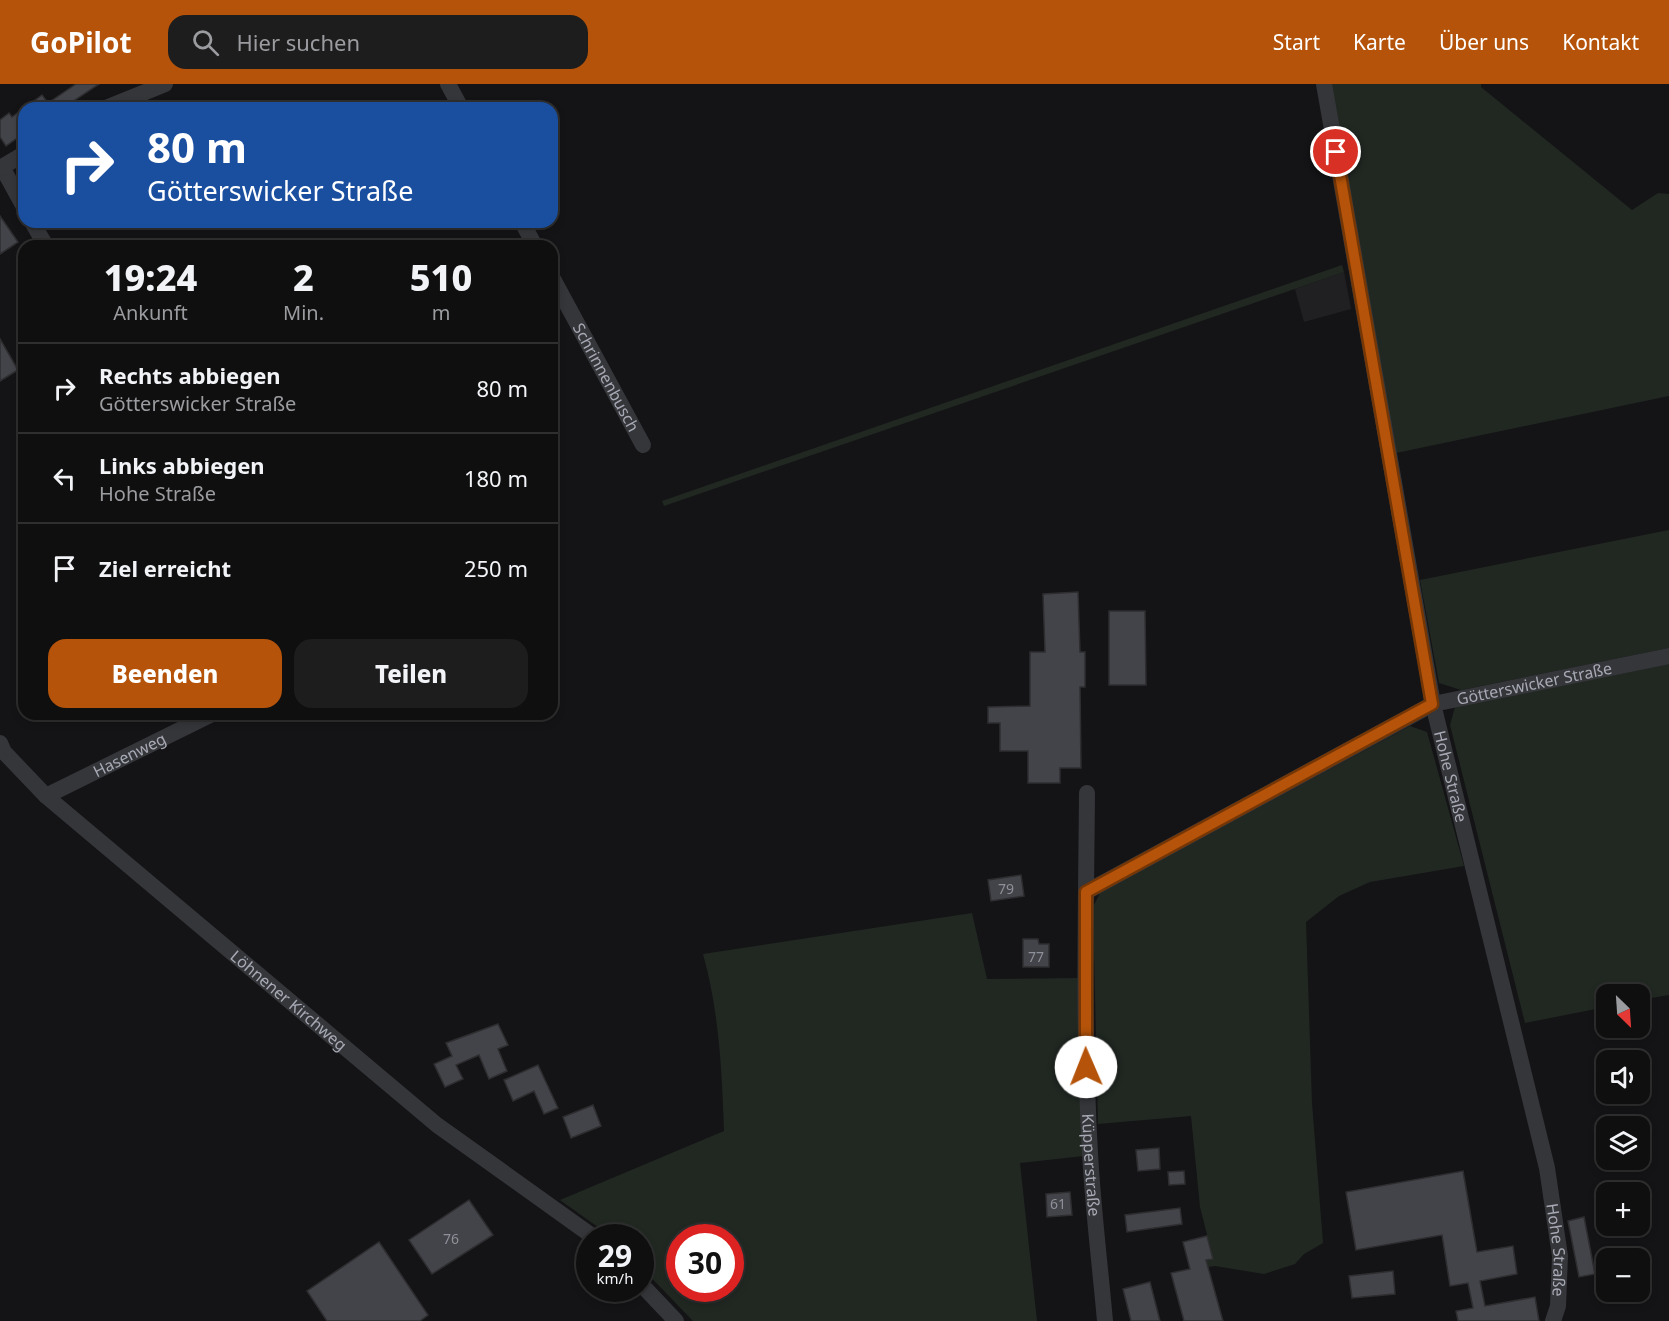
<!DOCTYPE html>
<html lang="de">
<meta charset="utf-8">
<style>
:root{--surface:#0f0f10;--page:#1d1d1e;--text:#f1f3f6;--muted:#9b9c9f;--line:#2f2f30;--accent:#b45309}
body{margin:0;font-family:"Noto Sans",sans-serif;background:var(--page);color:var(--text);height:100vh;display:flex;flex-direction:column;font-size:22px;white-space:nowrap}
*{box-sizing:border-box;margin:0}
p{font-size:20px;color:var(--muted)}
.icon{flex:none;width:33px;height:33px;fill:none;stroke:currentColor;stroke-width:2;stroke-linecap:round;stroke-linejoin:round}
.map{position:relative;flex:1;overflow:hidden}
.details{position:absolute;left:18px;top:156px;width:540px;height:480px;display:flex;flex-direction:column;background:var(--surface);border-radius:18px;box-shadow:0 3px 9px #0003,0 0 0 2px var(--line)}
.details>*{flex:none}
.guide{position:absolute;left:18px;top:18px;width:540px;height:126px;border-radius:18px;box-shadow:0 3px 9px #0003,0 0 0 2px var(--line);background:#1a4fa0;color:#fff;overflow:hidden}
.needle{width:39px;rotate:155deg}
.fabs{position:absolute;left:1596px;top:900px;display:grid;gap:12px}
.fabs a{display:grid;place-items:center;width:54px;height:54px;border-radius:12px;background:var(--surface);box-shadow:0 3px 9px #0003,0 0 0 2px var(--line);font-size:30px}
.speed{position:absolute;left:576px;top:1140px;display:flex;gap:12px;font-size:30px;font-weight:700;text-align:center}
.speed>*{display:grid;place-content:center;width:78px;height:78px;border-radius:50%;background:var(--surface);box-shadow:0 3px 9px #0003,0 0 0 2px var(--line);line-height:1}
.speed small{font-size:15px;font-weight:400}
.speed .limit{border:9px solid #d22;background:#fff;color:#111}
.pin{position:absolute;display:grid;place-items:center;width:51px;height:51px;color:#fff;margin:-26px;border:3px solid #fff;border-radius:50%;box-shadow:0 2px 6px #0007}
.me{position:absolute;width:66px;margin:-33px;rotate:359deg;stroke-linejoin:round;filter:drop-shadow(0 0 4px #0008)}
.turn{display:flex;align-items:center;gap:21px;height:126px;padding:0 30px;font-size:27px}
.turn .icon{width:78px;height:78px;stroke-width:2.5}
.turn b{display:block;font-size:42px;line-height:51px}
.eta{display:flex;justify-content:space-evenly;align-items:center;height:102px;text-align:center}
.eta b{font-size:36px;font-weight:800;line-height:42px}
.action{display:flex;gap:12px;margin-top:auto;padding:12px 30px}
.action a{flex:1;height:69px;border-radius:18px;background:var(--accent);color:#fff;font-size:24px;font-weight:800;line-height:69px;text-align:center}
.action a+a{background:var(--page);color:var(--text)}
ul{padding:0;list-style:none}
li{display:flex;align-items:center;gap:18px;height:90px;padding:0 30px;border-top:2px solid var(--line)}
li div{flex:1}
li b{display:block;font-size:22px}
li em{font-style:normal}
header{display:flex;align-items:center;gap:36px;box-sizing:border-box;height:84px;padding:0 30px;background:var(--accent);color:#fff}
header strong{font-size:28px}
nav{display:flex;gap:33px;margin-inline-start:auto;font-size:21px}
.search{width:420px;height:54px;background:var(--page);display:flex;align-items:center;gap:15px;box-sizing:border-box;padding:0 21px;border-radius:18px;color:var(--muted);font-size:22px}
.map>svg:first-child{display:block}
.built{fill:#202023}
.green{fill:#212822;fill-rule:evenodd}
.building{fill:#434449;stroke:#2e2e31;stroke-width:1.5}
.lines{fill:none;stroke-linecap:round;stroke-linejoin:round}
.street{stroke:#35363a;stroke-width:16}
.route-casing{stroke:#753606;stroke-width:15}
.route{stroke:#b45309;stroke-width:10}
.labels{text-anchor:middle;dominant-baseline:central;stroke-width:6;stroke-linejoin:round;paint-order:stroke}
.number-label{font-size:14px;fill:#8e909a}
.street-label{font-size:16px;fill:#a7aab5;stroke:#0f0f11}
</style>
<header>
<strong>GoPilot</strong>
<div class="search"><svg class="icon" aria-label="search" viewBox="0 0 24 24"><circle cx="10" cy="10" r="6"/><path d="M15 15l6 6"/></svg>Hier suchen</div>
<nav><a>Start</a><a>Karte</a><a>Über uns</a><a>Kontakt</a></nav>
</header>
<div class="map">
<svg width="1669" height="1237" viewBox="0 0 1669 1237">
<rect width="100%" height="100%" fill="#141416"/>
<path class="built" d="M1344,188L1351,225L1304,238L1295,205Z"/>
<g class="green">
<path d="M1330,0H1481V3L1632,126L1658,109L1669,110V312L1396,369Z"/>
<path d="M1342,181L1344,188L664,422L662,417Z"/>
<path d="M1669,446V564L1461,606L1439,599L1420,496Z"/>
<path d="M1669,580V911L1640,916V910H1606V923L1525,939L1450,641L1455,623Z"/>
<path d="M1410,642L1427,648L1464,782L1370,798L1339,812L1306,838L1312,1019L1323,1159L1304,1170L1295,1180L1264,1190L1215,1182L1208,1183L1206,1176L1213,1174L1200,1123L1191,1032L1098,1040L1093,823L1100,809Z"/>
<path d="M972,829L987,895L1080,894L1084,1072L1020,1079L1037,1237H693L641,1183L640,1154L612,1153L560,1116L724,1047C722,987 719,927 703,870ZM680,1154H730V1204H680Z"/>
</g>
<g class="building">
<path d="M76,0H99L63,24H24V49L6,62L0,53V36L9,29L12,33L42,11L48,19Z"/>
<path d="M0,132L18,158L0,170Z"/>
<path d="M0,255L18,286L0,297Z"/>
<path d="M1078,508L1080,568H1085V603H1080L1081,684H1060V699H1028V667H1000V639H988V623L1030,622V568H1045L1043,510Z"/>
<path d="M1109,527H1145L1146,601H1109Z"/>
<path d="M1021,791L1024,812L991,817L988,796Z"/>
<path d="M1023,855H1038L1039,860H1049V883H1023Z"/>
<path d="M498,940L508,961L498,965L507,987L489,995L479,971L456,981L463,995L445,1003L434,980L452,972L446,959Z"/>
<path d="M538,981L558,1024L544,1030L534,1007L513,1017L504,996Z"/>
<path d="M593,1021L601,1042L571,1054L563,1033Z"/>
<path d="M1159,1064L1160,1085L1138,1087L1136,1066Z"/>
<path d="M1184,1087L1185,1100L1169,1101L1168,1088Z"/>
<path d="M1463,1087L1477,1168L1513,1162L1517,1190L1480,1197L1485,1222L1535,1213L1539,1237H1458L1456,1227L1473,1224L1468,1199L1450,1202L1442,1151L1356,1166L1346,1108Z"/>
<path d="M1070,1108L1072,1131L1047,1133L1046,1110Z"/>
<path d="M469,1116L493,1151L432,1190L409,1156Z"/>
<path d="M1180,1124L1182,1140L1127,1148L1125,1131Z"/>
<path d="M1584,1133L1595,1190L1579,1193L1568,1137Z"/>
<path d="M1207,1152L1213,1175L1206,1176L1223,1237H1184L1171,1189L1190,1185L1183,1158Z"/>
<path d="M379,1158L428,1231L420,1237H327L307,1207Z"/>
<path d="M1393,1187L1395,1210L1352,1214L1349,1192Z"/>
<path d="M1150,1198L1160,1237H1131L1123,1205Z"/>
</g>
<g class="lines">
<g class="street">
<path d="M448,0L461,24"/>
<path id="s1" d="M1324,0L1433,620L1547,1084L1560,1172L1558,1222L1553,1237"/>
<path d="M106,24L165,0"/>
<path d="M2,83L24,123"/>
<path d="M0,84L24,70"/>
<path d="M32,138L46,162"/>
<path d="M522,138L535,162"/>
<path id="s2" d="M552,193L643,361"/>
<path id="s3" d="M0,659L4,668L46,712L437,1041L595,1154"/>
<path id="s4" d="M1087,709C1086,829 1083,949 1090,1069C1093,1125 1100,1181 1105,1237"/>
<path id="s5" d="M46,712L212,630"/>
<path id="s6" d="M1086,808L1433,620L1669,572"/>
<path d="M640,1199L676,1237"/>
</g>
</g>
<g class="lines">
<defs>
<path id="route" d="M1086,983V808L1432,620L1336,68"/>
</defs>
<use href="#route" class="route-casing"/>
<use href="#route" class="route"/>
</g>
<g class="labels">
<g class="number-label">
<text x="1006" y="804">79</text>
<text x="1036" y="872">77</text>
<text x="1058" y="1119">61</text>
<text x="451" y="1154">76</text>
</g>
<g class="street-label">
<text stroke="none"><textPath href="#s2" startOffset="114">Schrinnenbusch</textPath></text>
<text stroke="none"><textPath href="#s6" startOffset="498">Götterswicker Straße</textPath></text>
<text stroke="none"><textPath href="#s5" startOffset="93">Hasenweg</textPath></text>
<text stroke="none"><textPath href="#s1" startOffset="704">Hohe Straße</textPath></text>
<text stroke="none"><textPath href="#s3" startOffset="388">Löhnener Kirchweg</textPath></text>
<text stroke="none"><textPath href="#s4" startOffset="372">Küpperstraße</textPath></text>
<text stroke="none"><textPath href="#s1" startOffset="1190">Hohe Straße</textPath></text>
</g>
</g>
</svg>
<div class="fabs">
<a><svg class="needle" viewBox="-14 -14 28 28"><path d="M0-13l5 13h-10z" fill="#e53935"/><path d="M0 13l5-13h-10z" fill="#9b9c9f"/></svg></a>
<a><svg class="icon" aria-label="sound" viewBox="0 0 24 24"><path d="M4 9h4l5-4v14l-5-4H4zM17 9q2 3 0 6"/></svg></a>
<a><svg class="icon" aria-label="layers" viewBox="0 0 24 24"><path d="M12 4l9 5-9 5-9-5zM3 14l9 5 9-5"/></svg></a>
<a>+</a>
<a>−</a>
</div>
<div class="speed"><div>29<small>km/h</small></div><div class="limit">30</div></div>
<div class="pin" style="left:1336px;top:68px;background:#d93025"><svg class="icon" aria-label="arrive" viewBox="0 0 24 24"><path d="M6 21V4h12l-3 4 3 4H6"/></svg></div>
<svg class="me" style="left:1086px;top:983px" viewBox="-20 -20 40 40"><circle r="19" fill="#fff"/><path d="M0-13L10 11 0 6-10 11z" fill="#b45309"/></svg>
<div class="guide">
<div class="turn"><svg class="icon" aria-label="right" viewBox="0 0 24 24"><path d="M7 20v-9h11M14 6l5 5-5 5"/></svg><div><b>80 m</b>Götterswicker Straße</div></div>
</div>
<section class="details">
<div class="eta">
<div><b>19:24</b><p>Ankunft</p></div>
<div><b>2</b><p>Min.</p></div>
<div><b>510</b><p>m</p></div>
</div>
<ul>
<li><svg class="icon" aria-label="right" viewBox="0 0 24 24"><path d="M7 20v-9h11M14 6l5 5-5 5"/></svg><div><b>Rechts abbiegen</b><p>Götterswicker Straße</p></div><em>80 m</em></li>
<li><svg class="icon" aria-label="left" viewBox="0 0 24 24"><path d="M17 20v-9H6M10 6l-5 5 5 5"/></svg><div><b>Links abbiegen</b><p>Hohe Straße</p></div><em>180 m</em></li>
<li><svg class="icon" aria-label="arrive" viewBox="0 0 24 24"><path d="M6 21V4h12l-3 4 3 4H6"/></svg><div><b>Ziel erreicht</b></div><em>250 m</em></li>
</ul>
<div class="action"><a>Beenden</a><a>Teilen</a></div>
</section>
</div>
